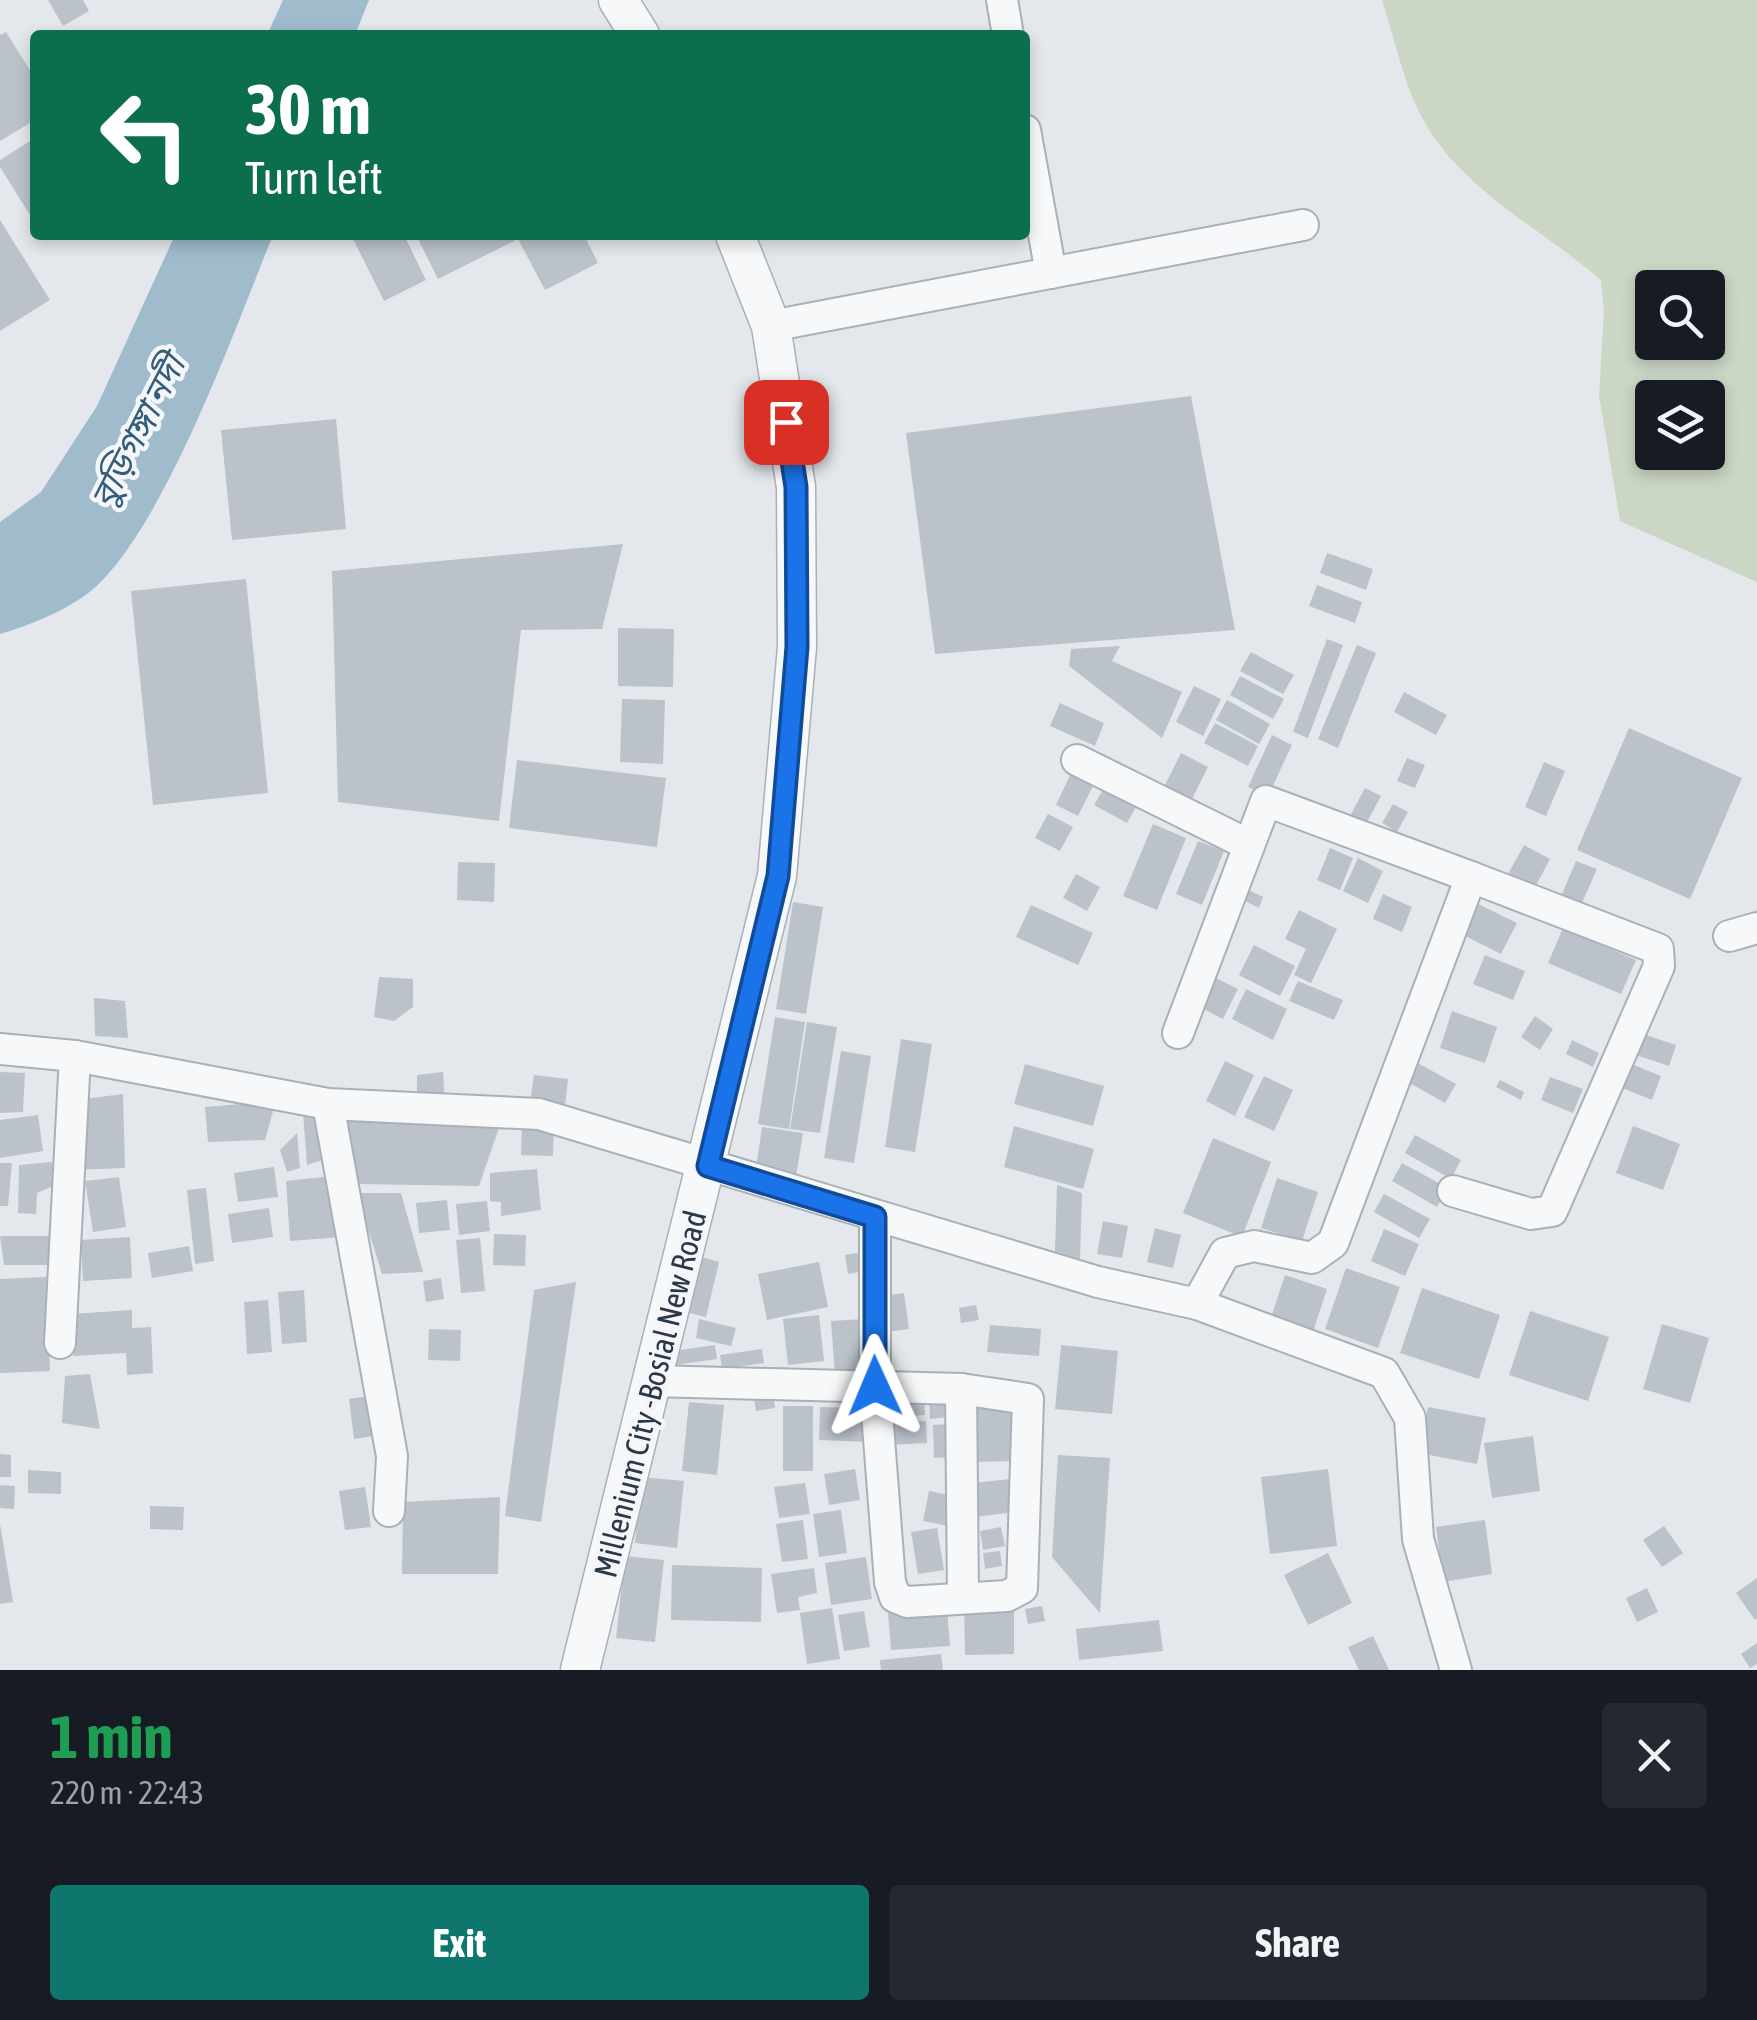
<!DOCTYPE html>
<meta charset="utf-8">
<style>
:root{--surface:#171b24;--page:#242831;--text:#f1f3f6;--muted:#9ea1a6;--accent:#0f766e}
body{margin:0;font-family:"Asap Condensed","Noto Sans Bengali",sans-serif;background:var(--page);color:var(--text);height:100vh;display:flex;flex-direction:column;font-size:38px;white-space:nowrap}
*{box-sizing:border-box;margin:0}
p{font-size:32px;color:var(--muted)}
.icon{flex:none;width:55px;height:55px;fill:none;stroke:currentColor;stroke-width:2;stroke-linecap:round;stroke-linejoin:round}
.map{position:relative;height:1670px;overflow:hidden}
.panel{display:flex;flex-direction:column;background:var(--surface);flex:1}
.panel>*{flex:none}
.top-card{position:absolute;left:30px;top:30px;width:1000px;height:210px;border-radius:10px;box-shadow:0 5px 15px #0003;background:#0b6e4f;color:#fff;overflow:hidden}
.tools{position:absolute;left:1635px;top:270px;display:grid;gap:20px}
.tools a{display:grid;place-items:center;width:90px;height:90px;border-radius:10px;background:var(--surface);box-shadow:0 5px 15px #0003;font-size:50px}
.pin{position:absolute;display:grid;place-items:center;width:85px;height:85px;color:#fff;margin:-42px;border-radius:20px;box-shadow:0 5px 15px #0006}
.me{position:absolute;width:110px;margin:-55px;rotate:359deg;stroke-linejoin:round;filter:drop-shadow(0 0 8px #0008)}
.turn{display:flex;align-items:center;gap:35px;height:210px;padding:0 50px;font-size:45px}
.turn .icon{width:130px;height:130px;stroke-width:2.5}
.turn b{display:block;font-size:70px;line-height:85px}
.round{display:grid;place-items:center;flex:none;width:105px;height:105px;border-radius:10px;background:var(--page)}
.headline{display:flex;align-items:center;justify-content:space-between;height:170px;padding:0 50px}
h1{font-size:60px;font-weight:700;line-height:75px;color:#1e9e55}
.action{display:flex;gap:20px;margin-top:auto;padding:20px 50px}
.action a{flex:1;height:115px;border-radius:10px;background:var(--accent);color:#fff;font-size:40px;font-weight:700;line-height:115px;text-align:center}
.action a+a{background:var(--page);color:var(--text)}
.map>svg:first-child{display:block}
.green{fill:#cbd6c5;fill-rule:evenodd}
.water{fill:#9fbbcc}
.building{fill:#bbc2ca}
.lines{fill:none;stroke-linecap:round;stroke-linejoin:round}
.minor-casing{stroke:#a9b0b7;stroke-width:34}
.tertiary-casing{stroke:#a9b0b7;stroke-width:41}
.minor{stroke:#f7f8fa;stroke-width:30}
.tertiary{stroke:#f7f8fa;stroke-width:38}
.route-casing{stroke:#114b97;stroke-width:25}
.route{stroke:#1a73e8;stroke-width:18}
.labels{text-anchor:middle;dominant-baseline:central;stroke-width:9;stroke-linejoin:round;paint-order:stroke}
.street-label{font-size:32px;fill:#2b3845;stroke:#f4f6f9}
.water-label{font-size:35px;font-style:italic;fill:#345d7a;stroke:#f4f6f9}
</style>
<div class="map">
<svg width="1757" height="1670" viewBox="0 0 1757 1670">
<rect width="100%" height="100%" fill="#e4e8ec"/>
<path class="green" d="M1382,0H1757V582L1620,521L1599,396L1604,312L1601,280C1543,230 1464,191 1425,123C1404,87 1395,39 1382,0ZM1652,288H1708V342H1652ZM1652,398H1708V452H1652Z"/>
<g class="water">
<path d="M283,0H369L355,35H267Z"/>
<path d="M175,235H273C237,323 159,545 83,597C59,613 28,626 0,634V522L41,492L97,406Z"/>
</g>
<g class="building">
<path d="M48,0H83L89,11L63,26Z"/>
<path d="M6,32L35,78V120L0,141V35Z"/>
<path d="M35,138V223L0,167V160Z"/>
<path d="M0,220L50,300L0,331Z"/>
<path d="M351,235H404L426,280L384,301Z"/>
<path d="M416,235H584L598,263L545,290L518,239L438,279Z"/>
<path d="M1191,396L1235,630L935,654L906,433Z"/>
<path d="M336,419L346,529L232,540L221,430Z"/>
<path d="M623,544L602,629L521,630L499,821L338,802L332,571Z"/>
<path d="M1327,553L1373,569L1366,590L1320,573Z"/>
<path d="M246,579L268,793L153,805L131,591Z"/>
<path d="M1317,585L1362,602L1355,623L1309,606Z"/>
<path d="M618,628L674,629L673,687L618,686Z"/>
<path d="M1327,639L1343,645L1308,738L1293,732Z"/>
<path d="M1357,645L1376,653L1338,748L1318,739Z"/>
<path d="M1120,646L1112,661L1182,692L1162,738L1069,666L1071,649Z"/>
<path d="M1251,652L1294,675L1283,694L1240,671Z"/>
<path d="M1240,676L1284,699L1273,719L1230,695Z"/>
<path d="M1194,686L1221,699L1203,736L1176,722Z"/>
<path d="M1404,692L1447,715L1436,735L1394,712Z"/>
<path d="M622,699L665,700L663,764L620,762Z"/>
<path d="M1227,700L1270,724L1259,744L1216,720Z"/>
<path d="M1060,703L1104,723L1095,746L1050,726Z"/>
<path d="M1215,723L1258,746L1248,766L1204,743Z"/>
<path d="M1629,728L1742,778L1690,899L1577,850Z"/>
<path d="M1272,735L1292,745L1268,796L1248,787Z"/>
<path d="M1181,753L1208,767L1190,803L1163,789Z"/>
<path d="M1407,758L1425,765L1415,788L1397,781Z"/>
<path d="M517,760L666,778L657,847L509,828Z"/>
<path d="M1544,762L1565,771L1546,816L1525,807Z"/>
<path d="M1071,773L1094,784L1078,816L1056,805Z"/>
<path d="M1104,788L1136,807L1127,823L1094,805Z"/>
<path d="M1365,788L1381,796L1366,824L1350,816Z"/>
<path d="M1393,804L1408,812L1397,832L1382,823Z"/>
<path d="M1048,814L1073,827L1060,851L1035,838Z"/>
<path d="M1153,824L1186,838L1157,910L1123,896Z"/>
<path d="M1198,841L1224,851L1202,905L1176,894Z"/>
<path d="M1524,845L1550,859L1534,889L1508,874Z"/>
<path d="M1330,848L1353,858L1340,890L1317,880Z"/>
<path d="M1358,858L1383,871L1368,903L1343,891Z"/>
<path d="M1576,861L1597,869L1577,914L1557,906Z"/>
<path d="M458,862L495,863L494,902L457,900Z"/>
<path d="M1076,874L1100,887L1087,911L1063,898Z"/>
<path d="M1246,889L1263,897L1259,908L1241,899Z"/>
<path d="M1383,894L1412,907L1402,932L1373,919Z"/>
<path d="M1472,901L1517,923L1501,954L1457,932Z"/>
<path d="M793,902L823,907L806,1014L776,1009Z"/>
<path d="M1031,905L1093,933L1078,965L1016,937Z"/>
<path d="M1299,910L1337,929L1311,983L1294,975L1306,949L1285,939Z"/>
<path d="M1563,928L1636,960L1621,994L1548,963Z"/>
<path d="M1254,945L1295,966L1280,996L1239,975Z"/>
<path d="M1485,955L1525,971L1513,1000L1473,984Z"/>
<path d="M1197,969L1238,989L1223,1019L1182,998Z"/>
<path d="M379,977L413,979V1007L394,1021L374,1017Z"/>
<path d="M1298,981L1343,1000L1334,1020L1289,1001Z"/>
<path d="M1246,989L1287,1009L1273,1040L1232,1019Z"/>
<path d="M94,998L125,1001L128,1038L95,1036Z"/>
<path d="M1452,1011L1497,1027L1485,1063L1440,1048Z"/>
<path d="M1535,1016L1553,1029L1540,1050L1521,1037Z"/>
<path d="M775,1017L805,1022L789,1129L758,1124Z"/>
<path d="M807,1022L837,1027L820,1133L790,1129Z"/>
<path d="M1640,1033L1676,1045L1669,1066L1633,1054Z"/>
<path d="M901,1039L932,1044L915,1152L885,1147Z"/>
<path d="M1572,1040L1599,1053L1593,1067L1566,1054Z"/>
<path d="M841,1051L871,1056L854,1163L824,1158Z"/>
<path d="M1410,1059L1456,1084L1445,1103L1399,1077Z"/>
<path d="M1225,1061L1254,1075L1235,1116L1206,1101Z"/>
<path d="M1629,1063L1661,1076L1652,1100L1620,1087Z"/>
<path d="M1025,1064L1104,1086L1093,1126L1014,1104Z"/>
<path d="M0,1072L25,1073L23,1112L0,1113Z"/>
<path d="M443,1072L445,1105L417,1094V1075Z"/>
<path d="M534,1075L568,1079L565,1106L530,1102Z"/>
<path d="M1264,1076L1293,1090L1274,1131L1244,1117Z"/>
<path d="M1550,1077L1583,1089L1573,1113L1541,1100Z"/>
<path d="M1500,1080L1524,1092L1521,1100L1496,1087Z"/>
<path d="M123,1094L125,1168L73,1170L76,1100Z"/>
<path d="M276,1101L265,1140L208,1142L205,1107Z"/>
<path d="M303,1112L323,1113L329,1158L307,1165Z"/>
<path d="M38,1115L43,1151L0,1158V1120Z"/>
<path d="M345,1117L501,1122L479,1186L357,1184Z"/>
<path d="M522,1124L554,1125L553,1156L521,1155Z"/>
<path d="M1014,1126L1094,1149L1083,1189L1004,1167Z"/>
<path d="M1633,1126L1680,1144L1663,1190L1616,1173Z"/>
<path d="M762,1127L803,1133L794,1189L756,1168Z"/>
<path d="M297,1133L300,1168L287,1172L280,1150Z"/>
<path d="M1415,1135L1461,1160L1451,1179L1405,1153Z"/>
<path d="M1213,1138L1271,1162L1242,1237L1183,1213Z"/>
<path d="M52,1162L55,1185L37,1193L36,1214L18,1213L19,1165Z"/>
<path d="M0,1163H12L8,1206H0Z"/>
<path d="M1402,1163L1448,1188L1437,1207L1392,1181Z"/>
<path d="M274,1167L278,1197L238,1202L234,1173Z"/>
<path d="M537,1169L541,1210L501,1216V1202L490,1201V1173Z"/>
<path d="M332,1176L341,1237L290,1241L286,1181Z"/>
<path d="M119,1177L126,1227L93,1232L85,1181Z"/>
<path d="M1277,1178L1318,1192L1302,1241L1261,1228Z"/>
<path d="M1057,1185L1082,1193L1080,1259L1055,1251Z"/>
<path d="M206,1188L214,1261L195,1264L187,1190Z"/>
<path d="M357,1193H401L423,1272L382,1274Z"/>
<path d="M1384,1194L1430,1219L1419,1238L1374,1212Z"/>
<path d="M447,1200L450,1230L419,1233L416,1203Z"/>
<path d="M487,1201L490,1231L459,1235L456,1204Z"/>
<path d="M269,1208L273,1237L232,1243L228,1214Z"/>
<path d="M1103,1221L1128,1226L1122,1258L1097,1254Z"/>
<path d="M1155,1228L1181,1235L1173,1268L1147,1262Z"/>
<path d="M1384,1229L1419,1244L1405,1276L1371,1261Z"/>
<path d="M494,1234L526,1235L525,1266L493,1265Z"/>
<path d="M0,1236H54L55,1265H4Z"/>
<path d="M130,1237L132,1278L83,1281L81,1240Z"/>
<path d="M480,1238L485,1291L461,1293L456,1240Z"/>
<path d="M189,1246L193,1271L152,1278L148,1253Z"/>
<path d="M862,1252L865,1271L848,1274L845,1255Z"/>
<path d="M699,1256L719,1262L706,1317L686,1312Z"/>
<path d="M819,1262L828,1307L767,1320L758,1274Z"/>
<path d="M1346,1268L1400,1287L1378,1348L1325,1329Z"/>
<path d="M1285,1275L1327,1289L1311,1338L1269,1324Z"/>
<path d="M46,1277L50,1371L0,1373V1279Z"/>
<path d="M441,1278L444,1299L426,1302L423,1281Z"/>
<path d="M576,1282L541,1522L505,1516L534,1290Z"/>
<path d="M1422,1288L1500,1315L1479,1379L1400,1353Z"/>
<path d="M304,1290L307,1342L282,1344L278,1292Z"/>
<path d="M904,1293L909,1329L887,1332L882,1296Z"/>
<path d="M268,1300L272,1352L247,1354L244,1302Z"/>
<path d="M976,1305L979,1320L961,1323L959,1308Z"/>
<path d="M132,1310V1328L151,1327L153,1373L127,1375L126,1353L73,1356L71,1314Z"/>
<path d="M1530,1311L1609,1337L1588,1401L1509,1375Z"/>
<path d="M819,1315L824,1361L788,1365L783,1319Z"/>
<path d="M699,1319L736,1328L731,1346L696,1338Z"/>
<path d="M864,1319L868,1373L835,1375L831,1321Z"/>
<path d="M1662,1324L1709,1338L1690,1403L1643,1389Z"/>
<path d="M990,1325L1041,1329L1039,1356L987,1352Z"/>
<path d="M429,1329L461,1330L460,1361L428,1360Z"/>
<path d="M715,1345L717,1359L675,1365L673,1351Z"/>
<path d="M1061,1345L1118,1351L1112,1414L1055,1409Z"/>
<path d="M762,1349L764,1363L722,1369L720,1355Z"/>
<path d="M90,1374L100,1429L62,1423L65,1376Z"/>
<path d="M924,1393L925,1415L884,1417L883,1395Z"/>
<path d="M375,1395L380,1435L354,1439L349,1399Z"/>
<path d="M773,1395L775,1408L756,1411L754,1399Z"/>
<path d="M952,1397L950,1417L930,1419L929,1398Z"/>
<path d="M689,1402L724,1405L717,1475L682,1471Z"/>
<path d="M966,1402H1016L1017,1461L967,1462Z"/>
<rect x="783" y="1406" width="30" height="65"/>
<path d="M820,1407L867,1408L871,1442L819,1440Z"/>
<path d="M1428,1407L1486,1418L1477,1464L1419,1453Z"/>
<path d="M926,1421L927,1443L886,1445L885,1423Z"/>
<path d="M950,1424L952,1457L934,1458L933,1425Z"/>
<path d="M1533,1436L1540,1491L1492,1498L1484,1443Z"/>
<path d="M0,1454L11,1455V1477H0Z"/>
<path d="M1058,1455L1110,1458L1100,1613L1052,1557Z"/>
<path d="M855,1469L860,1500L829,1505L824,1474Z"/>
<path d="M1328,1469L1337,1546L1270,1554L1261,1477Z"/>
<path d="M28,1470L61,1472V1494L28,1493Z"/>
<path d="M641,1477L684,1481L677,1548L635,1543Z"/>
<path d="M1010,1479L1015,1512L968,1518L964,1484Z"/>
<path d="M805,1483L810,1514L779,1518L774,1487Z"/>
<path d="M0,1485L15,1486L14,1509L0,1508Z"/>
<path d="M365,1487L371,1527L345,1530L339,1491Z"/>
<path d="M929,1491L954,1496L948,1526L923,1521Z"/>
<path d="M500,1497L498,1574H402L403,1502Z"/>
<path d="M150,1506L184,1507L183,1530L150,1529Z"/>
<path d="M841,1510L847,1553L819,1557L813,1514Z"/>
<path d="M803,1520L808,1559L782,1562L776,1524Z"/>
<path d="M1485,1520L1492,1574L1443,1582L1436,1527Z"/>
<path d="M0,1524L13,1602L0,1604Z"/>
<path d="M1664,1526L1683,1553L1662,1567L1643,1540Z"/>
<path d="M1001,1527L1005,1546L983,1550L980,1531Z"/>
<path d="M937,1528L944,1570L918,1574L911,1532Z"/>
<path d="M1000,1551L1002,1566L985,1569L983,1553Z"/>
<path d="M1328,1553L1352,1603L1308,1625L1284,1575Z"/>
<path d="M625,1556L664,1560L655,1642L616,1638Z"/>
<path d="M866,1557L872,1599L831,1605L825,1563Z"/>
<path d="M672,1565L762,1568L761,1622L671,1620Z"/>
<path d="M814,1568L817,1593L798,1597L800,1610L777,1613L771,1574Z"/>
<path d="M1757,1578V1618L1755,1620L1736,1593Z"/>
<path d="M1647,1588L1658,1612L1637,1622L1626,1598Z"/>
<path d="M1014,1601V1654L965,1655L964,1602Z"/>
<path d="M1042,1606L1045,1621L1028,1624L1025,1609Z"/>
<path d="M832,1608L840,1659L807,1664L800,1613Z"/>
<path d="M947,1609L950,1646L891,1650L888,1613Z"/>
<path d="M864,1611L870,1647L844,1651L838,1615Z"/>
<path d="M1159,1620L1163,1651L1079,1660L1076,1629Z"/>
<path d="M1373,1636L1389,1670H1359L1348,1647Z"/>
<path d="M1757,1643V1664L1750,1668L1741,1654Z"/>
<path d="M941,1654L943,1670H881L880,1660Z"/>
</g>
<g class="lines">
<defs>
<g id="minor">
<path d="M1002,0L1008,35"/>
<path d="M1025,130L1051,273"/>
<path d="M771,326L1303,225"/>
<path d="M1077,760L1249,845"/>
<path d="M1729,936L1757,928"/>
<path d="M1178,1033L1266,801L1471,877"/>
<path d="M0,1049L75,1056L328,1104L539,1114L1098,1282L1197,1304L1384,1373L1410,1418L1418,1539L1456,1670"/>
<path d="M328,1104L392,1456L389,1511"/>
<path d="M1197,1304L1225,1253L1254,1246L1312,1258L1333,1243L1471,877L1658,949L1659,966L1552,1211L1531,1214L1453,1191"/>
<path d="M60,1343L75,1056"/>
<path d="M652,1381L961,1389L1028,1399L1022,1588L1007,1596L907,1602L895,1597L890,1582L875,1386V1217"/>
<path d="M961,1389L963,1598"/>
</g>
<g id="tertiary">
<path d="M618,0L640,35"/>
<path d="M580,1670L777,876L797,647L796,487L771,326L735,235"/>
</g>
</defs>
<use href="#minor" class="minor-casing"/>
<use href="#tertiary" class="tertiary-casing"/>
<use href="#minor" class="minor"/>
<use href="#tertiary" class="tertiary"/>
</g>
<g class="lines">
<defs>
<path id="route" d="M786,422L796,487L797,647L778,876L708,1166L875,1217V1386"/>
</defs>
<use href="#route" class="route-casing"/>
<use href="#route" class="route"/>
</g>
<g class="labels">
<g class="street-label">
<text transform="translate(650 1394) rotate(-76)">Millenium City -Bosial New Road</text>
</g>
<g class="water-label">
<text transform="translate(137 431) rotate(-63)">বুড়িগঙ্গা নদী</text>
</g>
</g>
</svg>
<div class="tools">
<a><svg class="icon" aria-label="search" viewBox="0 0 24 24"><circle cx="10" cy="10" r="6"/><path d="M15 15l6 6"/></svg></a>
<a><svg class="icon" aria-label="layers" viewBox="0 0 24 24"><path d="M12 4l9 5-9 5-9-5zM3 14l9 5 9-5"/></svg></a>
</div>
<div class="pin" style="left:786px;top:422px;background:#d93025"><svg class="icon" aria-label="arrive" viewBox="0 0 24 24"><path d="M6 21V4h12l-3 4 3 4H6"/></svg></div>
<svg class="me" style="left:875px;top:1386px" viewBox="-20 -20 40 40"><path d="M0-17L14 15 0 8-14 15z" fill="#1a73e8" stroke="#fff" stroke-width="4"/></svg>
<div class="top-card">
<div class="turn"><svg class="icon" aria-label="left" viewBox="0 0 24 24"><path d="M17 20v-9H6M10 6l-5 5 5 5"/></svg><div><b>30 m</b>Turn left</div></div>
</div>
</div>
<section class="panel">
<div class="headline"><div><h1>1 min</h1><p>220 m · 22:43</p></div><a class="round"><svg class="icon" aria-label="close" viewBox="0 0 24 24"><path d="M6 6l12 12M18 6L6 18"/></svg></a></div>
<div class="action"><a>Exit</a><a>Share</a></div>
</section>
